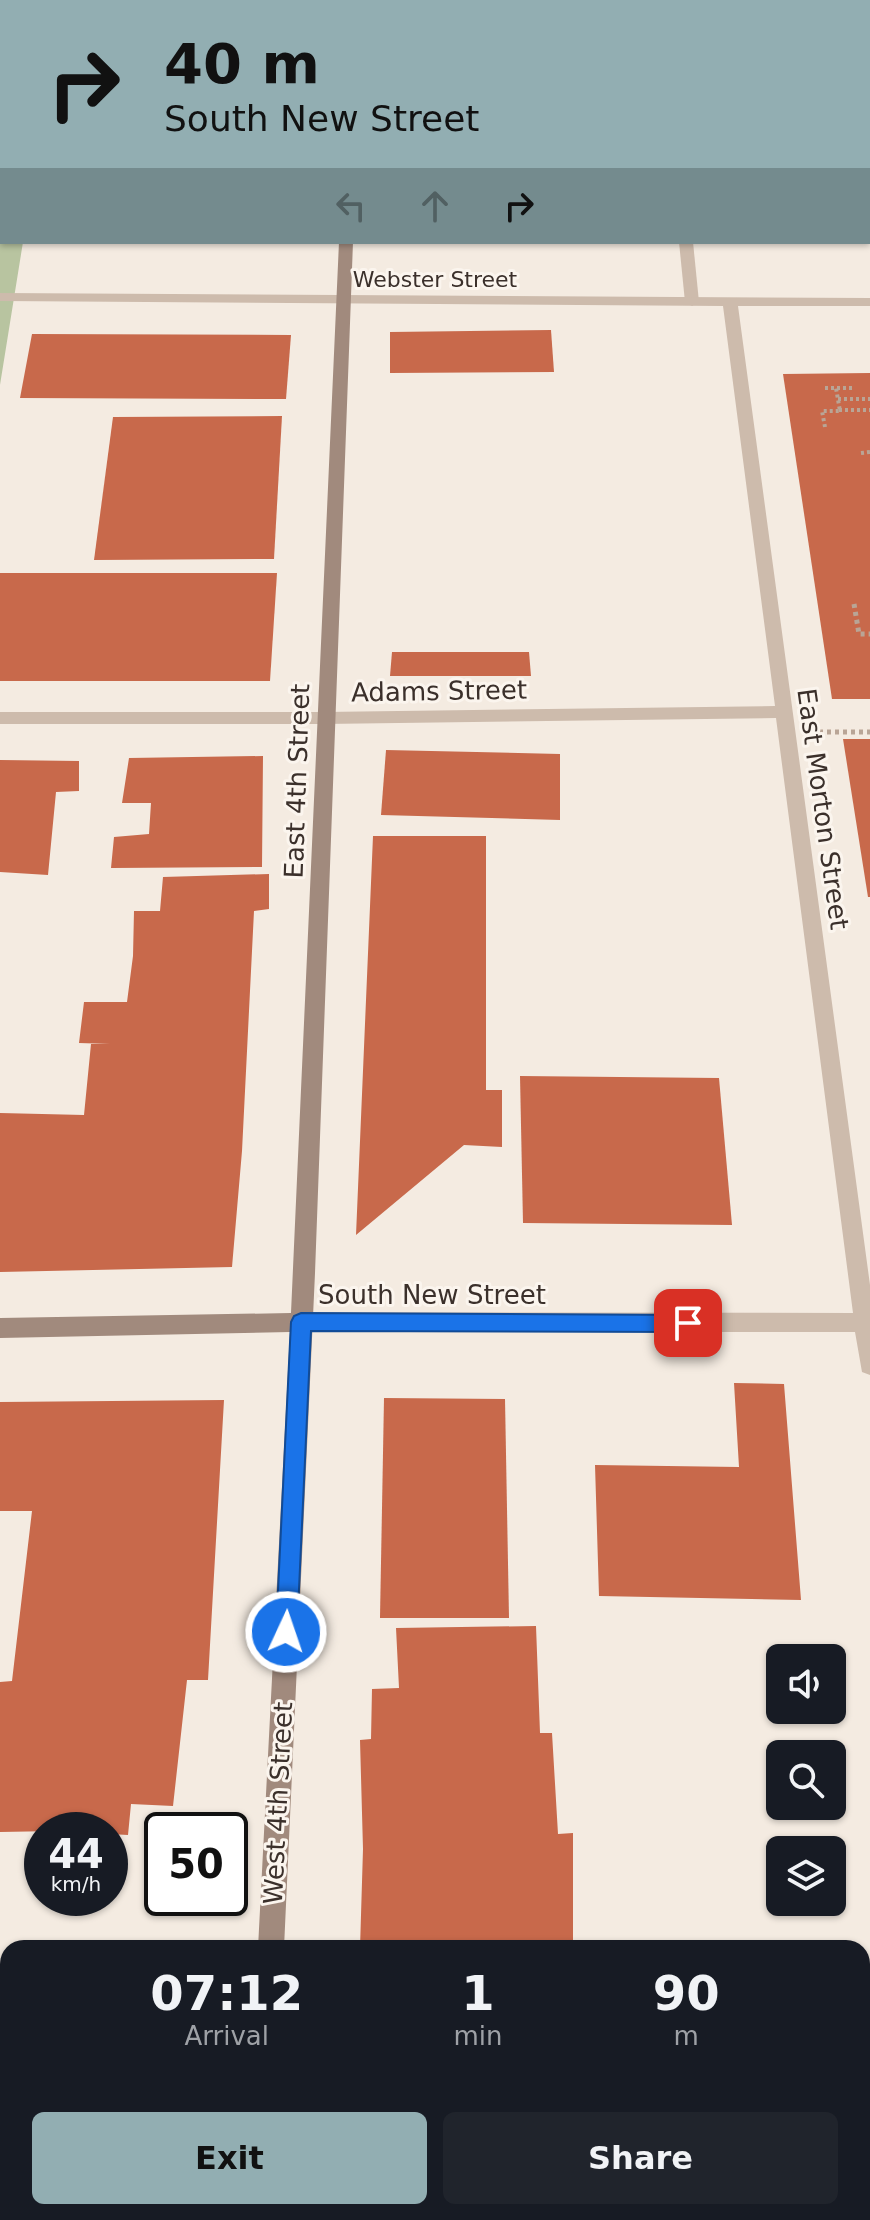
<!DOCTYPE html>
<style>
:root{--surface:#171b24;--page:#20242c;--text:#f1f3f6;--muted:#9ea1a6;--accent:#92aeb2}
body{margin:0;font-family:"DejaVu Sans",sans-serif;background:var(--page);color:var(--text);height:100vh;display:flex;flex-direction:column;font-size:30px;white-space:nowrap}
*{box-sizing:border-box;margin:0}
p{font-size:26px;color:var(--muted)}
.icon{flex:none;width:44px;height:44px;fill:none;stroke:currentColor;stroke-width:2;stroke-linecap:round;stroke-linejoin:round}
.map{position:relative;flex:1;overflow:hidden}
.drawer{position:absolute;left:0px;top:1940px;width:870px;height:280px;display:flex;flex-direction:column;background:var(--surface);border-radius:24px 24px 0 0;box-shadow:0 2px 6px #0004}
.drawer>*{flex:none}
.top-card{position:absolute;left:0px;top:0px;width:870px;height:244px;box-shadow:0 2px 6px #0004;background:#92aeb2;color:#111;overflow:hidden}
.tools{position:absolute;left:766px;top:1644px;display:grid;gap:16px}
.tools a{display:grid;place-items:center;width:80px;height:80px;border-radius:12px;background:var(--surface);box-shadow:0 2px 6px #0004;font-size:40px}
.speed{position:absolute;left:24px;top:1812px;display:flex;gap:16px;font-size:40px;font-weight:700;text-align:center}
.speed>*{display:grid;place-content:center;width:104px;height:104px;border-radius:50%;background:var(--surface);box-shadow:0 2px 6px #0004;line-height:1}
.speed small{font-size:20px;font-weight:400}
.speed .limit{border:4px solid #111;border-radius:12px;background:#fff;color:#111}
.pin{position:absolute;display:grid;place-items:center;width:68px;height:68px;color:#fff;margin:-34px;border-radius:16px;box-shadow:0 4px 12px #0006}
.me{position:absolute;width:88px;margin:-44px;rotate:3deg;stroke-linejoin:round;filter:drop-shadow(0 0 6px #0008)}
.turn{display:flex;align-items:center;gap:28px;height:168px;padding:0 32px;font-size:36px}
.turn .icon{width:104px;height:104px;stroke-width:2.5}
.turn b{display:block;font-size:56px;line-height:68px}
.lanes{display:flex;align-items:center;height:76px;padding:0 32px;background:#0003;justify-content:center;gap:40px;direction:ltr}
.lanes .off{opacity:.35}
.eta{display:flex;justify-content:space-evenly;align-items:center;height:136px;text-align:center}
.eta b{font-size:48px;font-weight:700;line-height:56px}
.primary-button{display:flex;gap:16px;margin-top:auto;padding:16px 32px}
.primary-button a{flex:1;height:92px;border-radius:12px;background:var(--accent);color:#111;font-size:32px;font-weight:700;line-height:92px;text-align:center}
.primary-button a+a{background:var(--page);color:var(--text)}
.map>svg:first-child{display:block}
.green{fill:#b8c4a0}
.building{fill:#c8694b}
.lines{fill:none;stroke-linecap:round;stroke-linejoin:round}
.path-far1{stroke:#b9a596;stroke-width:4;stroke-dasharray:3 3;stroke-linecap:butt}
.path{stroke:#b9a596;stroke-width:5;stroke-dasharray:4 4;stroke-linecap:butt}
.lane{fill:#cdbbac;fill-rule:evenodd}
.street{fill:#cdbbac;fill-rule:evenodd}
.secondary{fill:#a18a7d;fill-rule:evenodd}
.route{fill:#1a73e8;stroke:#114b97;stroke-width:2}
.labels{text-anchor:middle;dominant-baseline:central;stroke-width:6;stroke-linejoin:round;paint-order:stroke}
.far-street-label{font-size:22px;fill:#3b302b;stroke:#fbf5ee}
.street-label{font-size:26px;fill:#3b302b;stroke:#fbf5ee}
</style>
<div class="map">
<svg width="870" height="2220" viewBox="0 0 870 2220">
<rect width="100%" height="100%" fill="#f4ebe1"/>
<path class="green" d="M0,0H64L2,2V242H23L0,385Z"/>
<g class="building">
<path d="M551,330L554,372L390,373V332Z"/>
<path d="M32,334L291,335L286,399L20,398Z"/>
<path d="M870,373V699H832L783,374Z"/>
<path d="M282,416L274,559L94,560L113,417Z"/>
<path d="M0,573H277L270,681H0Z"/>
<path d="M392,652H529L531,676H390Z"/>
<path d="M843,739H870V897H868Z"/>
<path d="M386,750L560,754V820L381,815Z"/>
<path d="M263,756L262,867L111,868L114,837L149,834L151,803H122L129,758Z"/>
<path d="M0,760L79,761V791L56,792L48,875L0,872Z"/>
<path d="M373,836H486V1090H502V1147L464,1145L356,1235Z"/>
<path d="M269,874V909L254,911L242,1151L232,1267L0,1272V1113L84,1115L91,1044H110L79,1043L84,1002H127L133,956L134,911H160L163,877Z"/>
<path d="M520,1076L719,1078L732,1225L523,1223Z"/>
<path d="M734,1383L784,1384L801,1600L599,1596L595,1465L739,1467Z"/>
<path d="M384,1398L505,1399L509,1618H380Z"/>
<path d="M224,1400L208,1680H187L173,1806L131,1804L128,1835L110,1834V1830L0,1832V1682L12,1681L32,1511H0V1402Z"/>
<path d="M536,1626L540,1733H552L558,1834L573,1833V1948H360L363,1849L360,1740L371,1739L372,1689L399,1688L396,1628Z"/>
<path d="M181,1944L180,1948H138V1945Z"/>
</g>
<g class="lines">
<g class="path-far1">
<path d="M0,71L2,67"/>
<path d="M825,388H854"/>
<path d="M838,399H870"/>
<path d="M839,410H870"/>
<path d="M825,427L822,411H840L836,388"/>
<path d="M861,453L870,452"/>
</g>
<g class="path">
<path d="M854,604L859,634H870"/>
<path d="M819,732H870"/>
</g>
<g class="lane">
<rect x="654" y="0" width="12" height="2"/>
<path d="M679,242H693L699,302L692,306L685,302Z"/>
</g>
<path class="street" d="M0,293L870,298V306H738L870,1285V1375L862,1372L855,1332H301L293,1329L290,1322L293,1315L301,1312L853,1313L776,718L324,724H0V712H324L775,706L723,306L0,301Z"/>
<g class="secondary">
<rect x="354" y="0" width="12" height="2"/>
<path d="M339,242H353L315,1273L284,1948H258L290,1332L0,1338V1318L291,1313Z"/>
<rect x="244" y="2212" width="28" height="8"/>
</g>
</g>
<path class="route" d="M301,1313L688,1315L695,1317L698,1323L695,1329L688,1332L311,1331L297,1632L294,1640L286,1643L279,1640L276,1632L291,1322L294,1316Z"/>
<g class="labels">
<g class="far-street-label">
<text x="435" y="279">Webster Street</text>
</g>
<g class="street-label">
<text transform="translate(439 691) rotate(-1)">Adams Street</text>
<text transform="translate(297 781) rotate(-88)">East 4th Street</text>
<text transform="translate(823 809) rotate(82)">East Morton Street</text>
<text x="432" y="1295">South New Street</text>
<text transform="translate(278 1803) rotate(-87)">West 4th Street</text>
</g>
</g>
</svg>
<div class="tools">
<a><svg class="icon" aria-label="sound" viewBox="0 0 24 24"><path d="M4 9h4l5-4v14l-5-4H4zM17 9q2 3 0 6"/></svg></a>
<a><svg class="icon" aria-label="search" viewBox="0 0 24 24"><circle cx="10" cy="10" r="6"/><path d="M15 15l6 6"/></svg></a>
<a><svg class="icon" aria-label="layers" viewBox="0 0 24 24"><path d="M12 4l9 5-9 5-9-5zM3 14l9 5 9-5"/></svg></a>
</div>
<div class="speed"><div>44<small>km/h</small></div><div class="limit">50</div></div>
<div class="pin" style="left:688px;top:1323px;background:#d93025"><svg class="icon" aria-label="arrive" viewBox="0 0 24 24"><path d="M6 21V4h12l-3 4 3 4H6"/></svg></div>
<svg class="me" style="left:286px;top:1632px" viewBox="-20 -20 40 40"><circle r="17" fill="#1a73e8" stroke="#fff" stroke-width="3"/><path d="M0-11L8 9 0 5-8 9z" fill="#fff"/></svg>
<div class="top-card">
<div class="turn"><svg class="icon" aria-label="right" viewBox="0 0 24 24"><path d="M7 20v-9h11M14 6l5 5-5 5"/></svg><div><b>40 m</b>South New Street</div></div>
<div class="lanes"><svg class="icon off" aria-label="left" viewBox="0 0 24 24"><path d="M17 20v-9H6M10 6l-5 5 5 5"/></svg><svg class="icon off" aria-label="ahead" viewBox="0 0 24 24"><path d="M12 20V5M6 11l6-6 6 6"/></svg><svg class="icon" aria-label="right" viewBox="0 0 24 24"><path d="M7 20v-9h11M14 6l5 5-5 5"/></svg></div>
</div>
<section class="drawer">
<div class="eta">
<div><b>07:12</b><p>Arrival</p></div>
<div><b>1</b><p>min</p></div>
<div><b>90</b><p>m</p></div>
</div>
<div class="primary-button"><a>Exit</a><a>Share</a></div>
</section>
</div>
